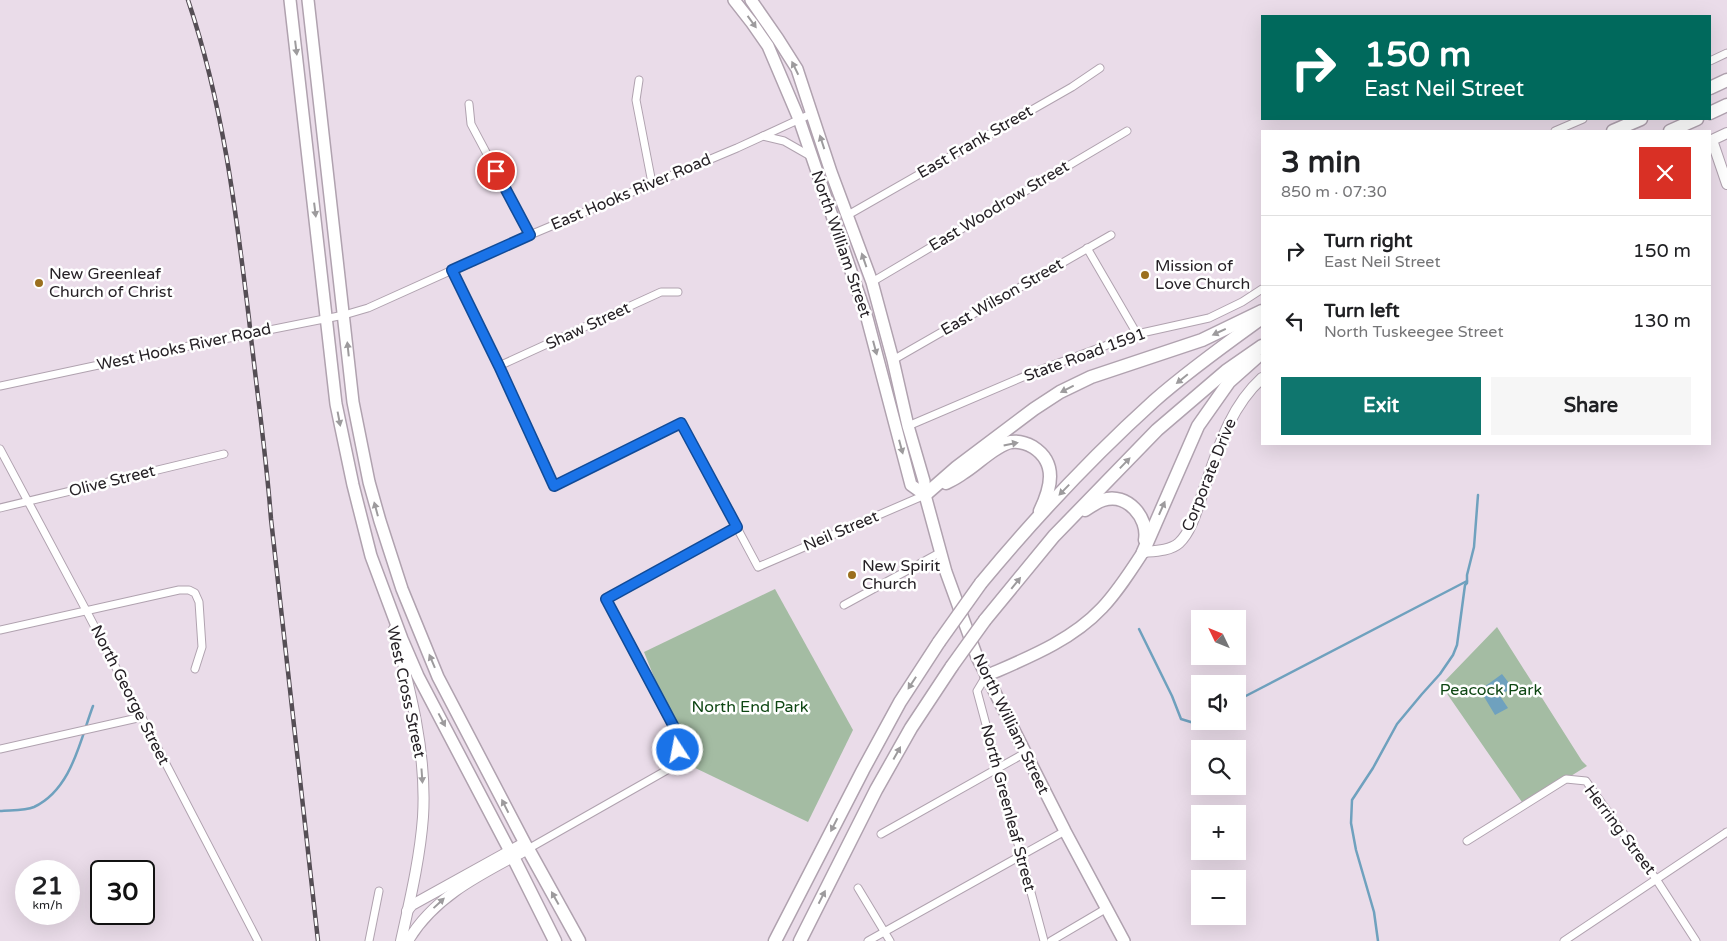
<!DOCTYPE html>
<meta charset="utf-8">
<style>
:root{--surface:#fff;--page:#f6f6f6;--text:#202124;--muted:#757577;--line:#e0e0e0;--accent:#0f766e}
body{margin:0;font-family:"Varela Round",sans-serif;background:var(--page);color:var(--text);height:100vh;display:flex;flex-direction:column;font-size:19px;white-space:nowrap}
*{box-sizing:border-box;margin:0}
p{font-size:16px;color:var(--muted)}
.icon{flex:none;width:28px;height:28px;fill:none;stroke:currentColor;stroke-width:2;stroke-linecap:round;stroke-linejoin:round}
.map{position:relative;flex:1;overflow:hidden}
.panel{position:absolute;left:1261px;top:130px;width:450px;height:315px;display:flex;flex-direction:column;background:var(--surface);border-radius:0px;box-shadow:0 5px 20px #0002}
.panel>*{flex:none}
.guide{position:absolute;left:1261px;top:15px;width:450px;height:105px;border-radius:0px;box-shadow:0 5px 20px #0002;background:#00695c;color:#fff;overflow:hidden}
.needle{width:32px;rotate:313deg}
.buttons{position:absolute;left:1191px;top:610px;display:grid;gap:10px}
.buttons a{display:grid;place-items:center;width:55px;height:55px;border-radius:0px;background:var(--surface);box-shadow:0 5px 20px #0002;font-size:25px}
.speed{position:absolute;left:15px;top:860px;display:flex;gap:10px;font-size:25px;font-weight:700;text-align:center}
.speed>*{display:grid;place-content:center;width:65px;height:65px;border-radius:50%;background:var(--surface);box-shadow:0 5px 20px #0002;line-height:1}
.speed small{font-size:12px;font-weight:400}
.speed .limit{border:2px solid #111;border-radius:8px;background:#fff;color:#111}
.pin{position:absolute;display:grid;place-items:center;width:42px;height:42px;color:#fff;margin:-21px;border:2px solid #fff;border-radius:50%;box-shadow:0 1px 5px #0007}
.me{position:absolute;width:55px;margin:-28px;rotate:349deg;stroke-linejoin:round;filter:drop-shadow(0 0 4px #0008)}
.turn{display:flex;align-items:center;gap:18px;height:105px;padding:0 20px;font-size:22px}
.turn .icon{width:65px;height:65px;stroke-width:2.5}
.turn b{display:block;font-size:35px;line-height:42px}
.round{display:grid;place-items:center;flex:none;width:52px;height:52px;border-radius:0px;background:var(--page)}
.summary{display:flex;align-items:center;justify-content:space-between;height:85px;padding:0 20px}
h1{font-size:30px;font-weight:700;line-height:38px}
.action{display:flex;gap:10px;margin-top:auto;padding:10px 20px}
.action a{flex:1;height:58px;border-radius:0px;background:var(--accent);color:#fff;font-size:20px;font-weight:700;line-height:58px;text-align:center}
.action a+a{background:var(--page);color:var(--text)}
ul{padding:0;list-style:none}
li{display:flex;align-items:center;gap:15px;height:70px;padding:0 20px;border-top:1px solid var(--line)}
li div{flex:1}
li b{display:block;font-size:19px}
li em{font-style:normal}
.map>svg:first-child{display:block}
.green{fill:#a4bca3}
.water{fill:#6fa1be}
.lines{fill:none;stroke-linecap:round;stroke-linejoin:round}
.stream{stroke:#6fa1be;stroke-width:2.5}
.street-casing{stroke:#b0a2af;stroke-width:9}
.secondary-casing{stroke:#b0a2af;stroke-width:12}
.primary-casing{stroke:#b0a2af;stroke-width:14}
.highway-casing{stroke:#b0a2af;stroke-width:15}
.street{stroke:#fff;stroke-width:7}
.secondary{stroke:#fff;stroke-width:10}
.primary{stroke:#fff;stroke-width:11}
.highway{stroke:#fff;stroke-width:12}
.rail-casing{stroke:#554e55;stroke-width:4.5}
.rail{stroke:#fff;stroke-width:2.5;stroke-dasharray:8;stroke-linecap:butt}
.highway-bridge-casing{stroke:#b0a2af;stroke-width:15;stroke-linecap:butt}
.highway-bridge{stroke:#fff;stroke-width:12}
.oneway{fill:#9d9b9d}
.route-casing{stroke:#114b97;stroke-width:12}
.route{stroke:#1a73e8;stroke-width:9}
.poi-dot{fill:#9b6f1e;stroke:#fff;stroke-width:2}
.labels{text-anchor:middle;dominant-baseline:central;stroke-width:5;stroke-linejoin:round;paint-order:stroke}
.street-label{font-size:16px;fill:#262126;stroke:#fff}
.poi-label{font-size:16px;fill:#262126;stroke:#fff;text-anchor:start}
.park-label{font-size:16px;fill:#0e4613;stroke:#fff}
</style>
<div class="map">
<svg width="1727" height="941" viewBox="0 0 1727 941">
<rect width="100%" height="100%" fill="#eadce9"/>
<g class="green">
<path d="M775,589L853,730L808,822L689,765L644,652Z"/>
<path d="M1497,627L1582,761L1587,766L1524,805L1441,685Z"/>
</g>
<path class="water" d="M1502,674L1512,687L1500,696L1508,708L1495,715L1480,690Z"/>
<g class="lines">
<g class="stream">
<path d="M1139,629L1172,696L1181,719L1194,723L1200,720"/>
<path d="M1238,700L1467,581"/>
<path d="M0,811C10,810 25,811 34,807C72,789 80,740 93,706"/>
<path d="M1378,941L1374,912L1356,850L1351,823L1352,800L1373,768L1397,724L1422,694L1440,674L1453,655L1457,645L1465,585L1467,583V575L1474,547L1478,495"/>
</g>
<defs>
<g id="street">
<path d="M1710,61L1727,53"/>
<path d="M639,80L636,100L652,183"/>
<path d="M469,104L471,124L530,235"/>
<path d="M1555,131L1583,119"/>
<path d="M763,136L784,141L812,157"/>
<path d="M848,215L1072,87L1100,68"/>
<path d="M1087,248L1137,334"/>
<path d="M452,270L499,366L554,485L681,423L758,567L925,495"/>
<path d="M872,282L1127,131"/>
<path d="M893,360L1111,235"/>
<path d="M499,366L661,292H678"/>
<path d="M0,386L164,351L344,315L368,308L530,235L737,148L813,113"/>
<path d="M908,426L1037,371L1137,334L1209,318L1242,302L1262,289"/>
<path d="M0,449L87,612L258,941"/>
<path d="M0,508L224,454"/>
<path d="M844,605L941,552"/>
<path d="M0,630L179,590H189L195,593L199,602L202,647L195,669"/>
<path d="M986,676L977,691L1044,941"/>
<path d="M0,749L142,717"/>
<path d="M881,834L1025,753"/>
<path d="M1467,841L1566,779L1586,781L1656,879L1696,941"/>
<path d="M528,849L667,770L678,750L674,727L606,599L737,527"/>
<path d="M858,888L890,941"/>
<path d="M369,941L379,891"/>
<path d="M868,941L1065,831"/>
<path d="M1051,941L1107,908"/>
<path d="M1564,941L1727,832"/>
</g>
<g id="secondary">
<path d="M1712,140L1727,184"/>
<path d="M1710,141L1727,133"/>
<path d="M1143,552C1154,551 1170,551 1179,543C1191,532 1197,510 1202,495C1217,453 1228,409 1262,378"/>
<path d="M394,629C410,689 427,753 423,817C420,858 410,900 401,941"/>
<path d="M407,911L412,905L524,843"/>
<path d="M408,941C434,896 483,873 528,849"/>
</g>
<g id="primary">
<path d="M290,0L336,404L353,485L371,556L402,639L418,676L513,857"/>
<path d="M308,0L353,402L369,482L380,521L402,589L438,677L528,849"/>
<path d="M734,0L752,23L768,46L799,119L867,318L911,485L925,495"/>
<path d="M751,0L778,39L797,69L831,172L872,282L893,360L908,426L924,481L925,495L946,572L977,657L1065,831L1124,941"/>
<path d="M986,676C1027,658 1071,641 1102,608C1118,591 1130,572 1143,552"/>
</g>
<g id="highway">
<path d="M1710,88L1727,80"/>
<path d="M1710,113L1727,105"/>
<path d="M1613,131L1641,119"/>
<path d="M1670,131L1697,119"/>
<path d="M946,483C952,480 958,477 963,473C977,465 995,445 1011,442C1018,441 1026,443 1033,447C1058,463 1051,488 1040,511"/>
<path d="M925,495L957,467L1034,409L1060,392L1091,377L1202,340L1262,311"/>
<path d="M1085,510C1091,506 1097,502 1103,500C1127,492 1149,518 1145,540"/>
<path d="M1143,552L1198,426L1229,382L1256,358"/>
<path d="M981,583C1034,519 1092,457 1154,401C1188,371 1226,344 1262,318"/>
<path d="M985,620L1054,536L1157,430L1226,371L1262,346"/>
<path d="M528,849L579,941"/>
<path d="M513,857L555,941"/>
<path d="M775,941L863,770L900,702L939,642"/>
<path d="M800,941L876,790L911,728L952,666"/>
</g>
</defs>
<use href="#street" class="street-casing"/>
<use href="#secondary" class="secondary-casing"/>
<use href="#primary" class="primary-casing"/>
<use href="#highway" class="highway-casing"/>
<use href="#street" class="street"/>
<use href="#secondary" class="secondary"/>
<use href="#primary" class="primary"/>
<use href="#highway" class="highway"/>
<defs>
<path id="rail" d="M188,0C223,104 236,211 249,319C256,386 266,452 271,519L318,941"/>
</defs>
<use href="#rail" class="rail-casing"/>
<use href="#rail" class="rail"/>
<defs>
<g id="highway-bridge">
<path d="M939,642L981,583"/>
<path d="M952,666L985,620"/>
</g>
</defs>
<use href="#highway-bridge" class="highway-bridge-casing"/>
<use href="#highway-bridge" class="highway-bridge"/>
</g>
<defs><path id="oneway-solid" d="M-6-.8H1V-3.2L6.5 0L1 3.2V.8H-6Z" transform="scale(1.25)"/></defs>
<g class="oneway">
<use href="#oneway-solid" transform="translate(752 22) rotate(54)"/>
<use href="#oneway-solid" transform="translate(296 48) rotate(83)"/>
<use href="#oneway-solid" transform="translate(795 68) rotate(-116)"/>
<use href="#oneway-solid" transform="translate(822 142) rotate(-108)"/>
<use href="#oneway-solid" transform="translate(315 210) rotate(83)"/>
<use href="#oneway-solid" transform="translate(864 260) rotate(-109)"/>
<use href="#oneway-solid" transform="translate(1219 332) rotate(155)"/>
<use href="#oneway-solid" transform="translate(875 348) rotate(75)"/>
<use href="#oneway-solid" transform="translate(348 349) rotate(-96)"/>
<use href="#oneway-solid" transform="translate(1182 379) rotate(141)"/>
<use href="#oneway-solid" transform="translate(1067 389) rotate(153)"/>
<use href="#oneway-solid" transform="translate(339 419) rotate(79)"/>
<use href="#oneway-solid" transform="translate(1011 444) rotate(-11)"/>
<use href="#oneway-solid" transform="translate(901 447) rotate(75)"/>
<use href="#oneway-solid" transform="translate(1125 463) rotate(-46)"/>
<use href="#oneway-solid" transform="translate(1064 490) rotate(134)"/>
<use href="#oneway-solid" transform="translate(1162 508) rotate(-66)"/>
<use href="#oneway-solid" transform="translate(376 509) rotate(-105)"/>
<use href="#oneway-solid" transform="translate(1016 583) rotate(-51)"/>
<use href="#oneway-solid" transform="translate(432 661) rotate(-113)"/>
<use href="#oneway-solid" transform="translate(912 683) rotate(123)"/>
<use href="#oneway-solid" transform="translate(442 720) rotate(62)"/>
<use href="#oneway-solid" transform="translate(897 753) rotate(-61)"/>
<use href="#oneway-solid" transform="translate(422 776) rotate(86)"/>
<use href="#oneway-solid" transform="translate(505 806) rotate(-117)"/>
<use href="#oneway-solid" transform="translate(834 825) rotate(117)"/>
<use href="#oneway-solid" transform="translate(822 897) rotate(-63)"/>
<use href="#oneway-solid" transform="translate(555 898) rotate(-119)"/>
<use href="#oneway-solid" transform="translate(439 903) rotate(-43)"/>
</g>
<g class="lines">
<defs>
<path id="route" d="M496,171L530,235L452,270L499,366L554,486L681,423L737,527L606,599L674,727L678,750"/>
</defs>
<use href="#route" class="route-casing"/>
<use href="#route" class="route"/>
</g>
<g class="poi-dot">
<circle cx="1145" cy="275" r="5"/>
<circle cx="39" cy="283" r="5"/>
<circle cx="852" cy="575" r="5"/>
</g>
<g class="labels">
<g class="street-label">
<text transform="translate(975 142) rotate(-30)">East Frank Street</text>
<text transform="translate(631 192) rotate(-23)">East Hooks River Road</text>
<text transform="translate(999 206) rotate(-31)">East Woodrow Street</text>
<text transform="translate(841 244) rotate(71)">North William Street</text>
<text transform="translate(1002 297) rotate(-30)">East Wilson Street</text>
<text transform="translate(588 326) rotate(-25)">Shaw Street</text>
<text transform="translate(184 347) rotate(-12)">West Hooks River Road</text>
<text transform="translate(1085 355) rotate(-20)">State Road 1591</text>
<text transform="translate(1209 475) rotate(-68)">Corporate Drive</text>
<text transform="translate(112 481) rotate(-14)">Olive Street</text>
<text transform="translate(841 531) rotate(-23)">Neil Street</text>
<text transform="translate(406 692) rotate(78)">West Cross Street</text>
<text transform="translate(130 695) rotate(63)">North George Street</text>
<text transform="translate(1011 724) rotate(64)">North William Street</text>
<text transform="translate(1008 808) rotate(75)">North Greenleaf Street</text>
<text transform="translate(1620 830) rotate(53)">Herring Street</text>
</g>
<g class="poi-label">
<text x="1155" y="266">Mission of<tspan x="1155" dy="18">Love Church</tspan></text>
<text x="49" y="274">New Greenleaf<tspan x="49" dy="18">Church of Christ</tspan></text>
<text x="862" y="566">New Spirit<tspan x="862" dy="18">Church</tspan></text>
</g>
<g class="park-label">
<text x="1491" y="690">Peacock Park</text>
<text x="750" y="707">North End Park</text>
</g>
</g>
</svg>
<div class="buttons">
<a><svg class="needle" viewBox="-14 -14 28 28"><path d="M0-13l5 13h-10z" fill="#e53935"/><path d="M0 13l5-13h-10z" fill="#757577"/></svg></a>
<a><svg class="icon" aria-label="sound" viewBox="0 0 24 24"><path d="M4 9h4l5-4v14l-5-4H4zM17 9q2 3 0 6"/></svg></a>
<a><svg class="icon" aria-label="search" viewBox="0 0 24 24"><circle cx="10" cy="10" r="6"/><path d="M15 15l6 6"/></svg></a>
<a>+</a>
<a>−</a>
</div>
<div class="speed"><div>21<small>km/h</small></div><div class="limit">30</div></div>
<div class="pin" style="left:496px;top:171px;background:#d93025"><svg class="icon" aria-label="arrive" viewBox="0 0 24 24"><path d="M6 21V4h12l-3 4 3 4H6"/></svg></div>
<svg class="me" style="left:678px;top:750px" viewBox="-20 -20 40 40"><circle r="17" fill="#1a73e8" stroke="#fff" stroke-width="3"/><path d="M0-11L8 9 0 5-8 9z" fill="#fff"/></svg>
<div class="guide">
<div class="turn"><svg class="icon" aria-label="right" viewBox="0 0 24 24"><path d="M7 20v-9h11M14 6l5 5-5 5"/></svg><div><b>150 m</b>East Neil Street</div></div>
</div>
<section class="panel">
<div class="summary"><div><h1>3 min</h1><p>850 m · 07:30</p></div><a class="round" style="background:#d93025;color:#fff"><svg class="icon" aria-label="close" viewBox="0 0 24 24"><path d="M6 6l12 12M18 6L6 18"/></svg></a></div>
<ul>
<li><svg class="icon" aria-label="right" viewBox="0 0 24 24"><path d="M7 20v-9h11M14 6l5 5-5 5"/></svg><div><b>Turn right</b><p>East Neil Street</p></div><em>150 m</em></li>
<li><svg class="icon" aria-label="left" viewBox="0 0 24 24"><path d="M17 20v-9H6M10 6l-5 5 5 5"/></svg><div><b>Turn left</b><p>North Tuskeegee Street</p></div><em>130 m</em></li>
</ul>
<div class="action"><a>Exit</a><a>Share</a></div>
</section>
</div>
